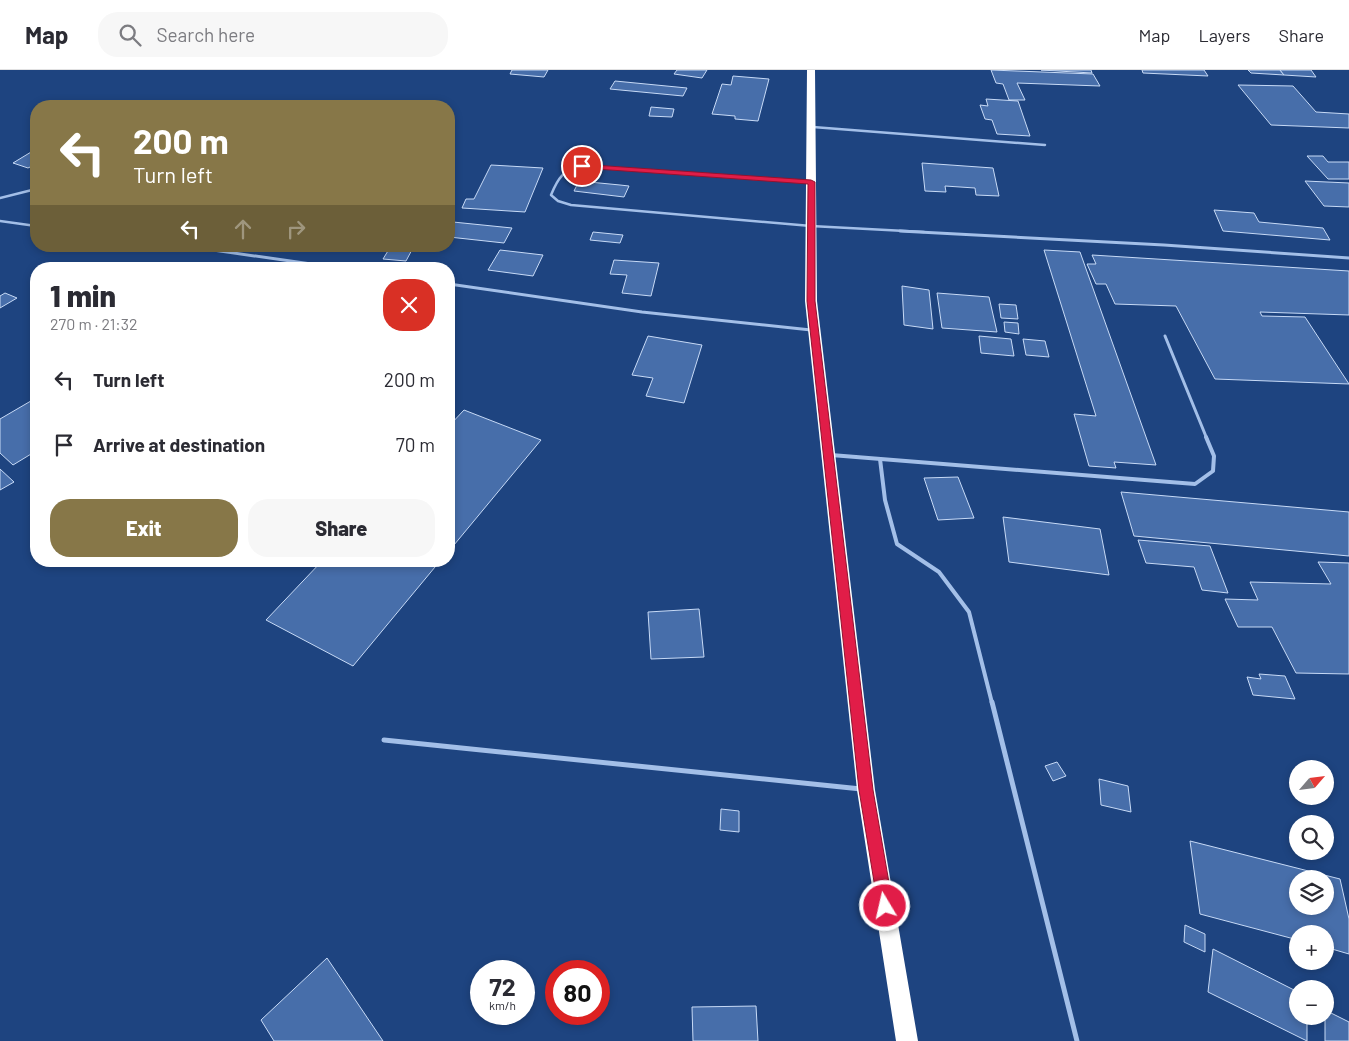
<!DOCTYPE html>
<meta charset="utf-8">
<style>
:root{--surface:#fff;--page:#f7f7f7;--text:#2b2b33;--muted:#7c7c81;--line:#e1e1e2;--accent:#877748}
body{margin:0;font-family:Barlow,sans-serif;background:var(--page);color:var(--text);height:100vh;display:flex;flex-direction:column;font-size:19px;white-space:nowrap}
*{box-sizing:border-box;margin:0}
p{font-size:16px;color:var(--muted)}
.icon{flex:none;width:28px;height:28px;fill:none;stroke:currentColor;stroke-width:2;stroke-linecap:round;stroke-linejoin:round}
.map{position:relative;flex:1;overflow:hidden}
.details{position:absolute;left:30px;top:192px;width:425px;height:305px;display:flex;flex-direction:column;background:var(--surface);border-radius:20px;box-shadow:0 2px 8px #0003}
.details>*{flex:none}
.banner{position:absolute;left:30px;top:30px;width:425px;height:152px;border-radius:20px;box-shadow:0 2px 8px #0003;background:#877748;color:#fff;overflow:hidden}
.needle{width:32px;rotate:62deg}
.fabs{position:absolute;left:1289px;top:690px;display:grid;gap:10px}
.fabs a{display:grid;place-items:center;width:45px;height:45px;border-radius:50%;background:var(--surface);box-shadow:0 2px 8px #0003;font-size:25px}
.speed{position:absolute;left:470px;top:890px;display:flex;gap:10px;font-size:25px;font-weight:700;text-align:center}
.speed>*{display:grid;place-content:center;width:65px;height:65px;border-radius:50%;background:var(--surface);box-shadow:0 2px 8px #0003;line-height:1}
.speed small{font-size:12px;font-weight:400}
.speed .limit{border:8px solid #d22;background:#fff;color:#111}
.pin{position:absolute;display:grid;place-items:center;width:42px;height:42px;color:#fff;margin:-21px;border:2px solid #fff;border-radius:50%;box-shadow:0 1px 5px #0007}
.me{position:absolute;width:55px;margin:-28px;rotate:351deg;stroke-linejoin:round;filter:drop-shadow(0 0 4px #0008)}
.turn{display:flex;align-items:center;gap:18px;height:105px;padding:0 20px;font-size:22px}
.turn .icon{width:65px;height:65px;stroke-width:2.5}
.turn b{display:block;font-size:35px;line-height:42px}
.lanes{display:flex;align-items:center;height:48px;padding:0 20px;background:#0003;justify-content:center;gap:25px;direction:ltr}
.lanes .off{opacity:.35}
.round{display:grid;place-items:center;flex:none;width:52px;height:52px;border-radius:20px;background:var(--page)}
.headline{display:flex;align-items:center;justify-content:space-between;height:85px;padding:0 20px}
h1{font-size:30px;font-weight:800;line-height:38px}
.action{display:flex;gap:10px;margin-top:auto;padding:10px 20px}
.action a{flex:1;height:58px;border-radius:20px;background:var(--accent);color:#fff;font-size:20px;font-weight:800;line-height:58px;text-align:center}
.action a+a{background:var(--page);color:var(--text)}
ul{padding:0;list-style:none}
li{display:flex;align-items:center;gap:15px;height:65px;padding:0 20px}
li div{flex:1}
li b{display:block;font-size:19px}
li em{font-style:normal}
header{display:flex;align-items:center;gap:30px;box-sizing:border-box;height:70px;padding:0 25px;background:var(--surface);border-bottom:1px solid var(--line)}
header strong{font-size:24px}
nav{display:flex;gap:28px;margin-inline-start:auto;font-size:18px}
.search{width:350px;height:45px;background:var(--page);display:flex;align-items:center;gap:12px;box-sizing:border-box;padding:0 18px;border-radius:20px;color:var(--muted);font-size:19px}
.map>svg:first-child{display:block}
.building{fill:#476eaa;stroke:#c7daf6;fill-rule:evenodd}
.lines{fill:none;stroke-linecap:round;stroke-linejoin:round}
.lane-far3{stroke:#a3bfe8;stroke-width:2.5}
.lane-far2{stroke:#a3bfe8;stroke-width:3}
.lane-far1{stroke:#a3bfe8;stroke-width:4}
.lane{stroke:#a3bfe8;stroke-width:5}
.highway{fill:#fff;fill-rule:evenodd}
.route{fill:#e11d48;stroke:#92132f}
</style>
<header>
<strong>Map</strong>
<div class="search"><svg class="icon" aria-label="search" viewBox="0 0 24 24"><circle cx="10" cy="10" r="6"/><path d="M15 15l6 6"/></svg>Search here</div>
<nav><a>Map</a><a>Layers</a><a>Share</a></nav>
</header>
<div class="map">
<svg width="1349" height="971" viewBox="0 0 1349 971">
<rect width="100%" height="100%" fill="#1e4480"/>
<g class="building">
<path d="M512,0H548L544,7L510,4Z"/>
<path d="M677,0H707L702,8L674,4Z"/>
<path d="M991,0L1093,4L1100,16L1017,13L1025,30H1009L1003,14L996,13Z"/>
<path d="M1041,0H1091L1092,3Z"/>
<path d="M1142,0H1204L1208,6L1143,3Z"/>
<path d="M1248,0H1280L1284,5L1251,3Z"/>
<path d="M1280,0H1311L1316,7L1284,5Z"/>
<path d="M733,6L769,9L758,51L735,49V46L712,44L722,14L731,15Z"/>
<path d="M615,11L687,18L683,26L610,19Z"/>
<path d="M1238,15L1293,16L1316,42L1349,44V58L1271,55Z"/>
<path d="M986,29L1018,31L1030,66L997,64L992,50L985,49L980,35L988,36Z"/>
<path d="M651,37L674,39L672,47L649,46Z"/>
<path d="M36,79V94L28,98L13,93Z"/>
<path d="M1307,86H1323L1328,92H1349V109H1328Z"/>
<path d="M922,93L993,98L999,126L976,125L975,118L945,116L946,122L925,121Z"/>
<path d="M491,95L543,98L525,142L462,138L466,129H474Z"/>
<path d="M579,111L620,115L629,116L624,127L574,121Z"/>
<path d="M1305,111L1349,113V137L1324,136Z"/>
<path d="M1214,140L1254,143L1259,152L1323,158L1330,170L1223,161Z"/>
<path d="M453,152L512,158L504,173L449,167V159Z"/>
<path d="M593,162L623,165L620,173L590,170Z"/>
<path d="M391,176H414L406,191L383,189Z"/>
<path d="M500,180L543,185L533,206L488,200Z"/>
<path d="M1044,180L1080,182L1156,395L1114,392L1116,398L1089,396L1074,344L1096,346Z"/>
<path d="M1092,185L1349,201V245L1260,242L1262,246L1305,247L1349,314L1215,309L1176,236L1115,234L1106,214H1096L1087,194H1096Z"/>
<path d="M614,190L659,193L651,226L622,223L627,205L610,204Z"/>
<path d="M902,216L929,220L933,259L904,255Z"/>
<path d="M5,223L17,228L0,238V226Z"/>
<path d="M937,223L989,227L997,262L942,258Z"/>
<path d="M999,234L1016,235L1018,249L1001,248Z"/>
<path d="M1004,252L1018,253L1019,264L1005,262Z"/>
<path d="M648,266L702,275L684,333L646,326L653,308L632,305Z"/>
<path d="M979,266L1011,269L1014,286L981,283Z"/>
<path d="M1023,269L1045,271L1049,287L1026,285Z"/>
<path d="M36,328V381L13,395L0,383V349Z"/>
<path d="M464,340L541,370L449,481V356Z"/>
<path d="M0,399L14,412L0,420Z"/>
<path d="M958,407L974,448L938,450L924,408Z"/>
<path d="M1121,422L1349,442V486L1134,466Z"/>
<path d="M1003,447L1100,459L1109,505L1009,492Z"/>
<path d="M1138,470L1210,476L1228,523L1202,520L1194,497L1146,493Z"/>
<path d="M322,491H440L353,596L266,550Z"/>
<path d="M1318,492L1349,493V604L1296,603L1272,557H1238L1225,529L1258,530L1250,512L1331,514Z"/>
<path d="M699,539L704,587L651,589L648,542Z"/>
<path d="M1259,604L1285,606L1295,629L1253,625L1247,607L1261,609Z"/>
<path d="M1057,692L1066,706L1053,711L1045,696Z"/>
<path d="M1099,709L1128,716L1131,742L1101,735Z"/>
<path d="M721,739L739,741V762L720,760Z"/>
<path d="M1190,771L1340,809L1349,849V884L1325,877V864H1298V870L1200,844ZM1298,809H1325V836H1298Z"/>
<path d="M1185,855L1205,864V882L1184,872Z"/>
<path d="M1213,879L1298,922V946H1307V971L1208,922Z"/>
<path d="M327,888L383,971H274L261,950Z"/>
<path d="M756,936L758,971H693L692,937Z"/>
<path d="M1325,940L1349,952V971H1325Z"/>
</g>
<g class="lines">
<g class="lane-far3">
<path d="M813,57L1045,75"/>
<path d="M809,112L582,96C563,100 558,108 551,125L558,131L571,135L811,156L924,162"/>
<path d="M0,128L36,119"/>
<path d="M0,151L36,156"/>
</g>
<g class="lane-far2">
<path d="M900,161L1164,175L1349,188"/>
<path d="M185,176L346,199"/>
<path d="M449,214L642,242L811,260"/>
<path d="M1165,266L1207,369"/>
</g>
<g class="lane-far1">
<path d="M831,385L1195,414L1213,401L1214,386L1206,367"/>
<path d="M880,389L885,430L897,474L939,502L969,542L992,633"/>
</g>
<g class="lane">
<path d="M992,632L1077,971"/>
<path d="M384,670L861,719"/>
</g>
<path class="highway" d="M807,0H815L817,231L875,720L918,971H896L857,720L805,231Z"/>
</g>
<path class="route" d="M579,94L811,110L815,112V231L873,720L893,836L890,841L885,843L880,841L878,836L859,720L807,231L808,114L582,98L578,96Z"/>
</svg>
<div class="fabs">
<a><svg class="needle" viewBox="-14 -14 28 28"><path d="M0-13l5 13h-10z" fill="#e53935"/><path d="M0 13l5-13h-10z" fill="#7c7c81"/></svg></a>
<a><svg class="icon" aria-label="search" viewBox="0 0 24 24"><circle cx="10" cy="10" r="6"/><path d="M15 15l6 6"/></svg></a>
<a><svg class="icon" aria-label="layers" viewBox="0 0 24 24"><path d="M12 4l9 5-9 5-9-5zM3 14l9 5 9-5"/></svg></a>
<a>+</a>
<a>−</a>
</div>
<div class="speed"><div>72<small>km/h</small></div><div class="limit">80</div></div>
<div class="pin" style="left:582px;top:96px;background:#d93025"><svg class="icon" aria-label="arrive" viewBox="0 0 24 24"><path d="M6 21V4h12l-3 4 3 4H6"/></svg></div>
<svg class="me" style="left:885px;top:836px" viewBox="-20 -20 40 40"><circle r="17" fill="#e11d48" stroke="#fff" stroke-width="3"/><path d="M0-11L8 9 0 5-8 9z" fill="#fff"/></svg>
<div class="banner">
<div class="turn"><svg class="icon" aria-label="left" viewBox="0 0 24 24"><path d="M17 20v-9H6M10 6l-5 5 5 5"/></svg><div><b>200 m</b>Turn left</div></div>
<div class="lanes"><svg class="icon" aria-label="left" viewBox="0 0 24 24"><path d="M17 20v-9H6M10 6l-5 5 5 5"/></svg><svg class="icon off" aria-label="ahead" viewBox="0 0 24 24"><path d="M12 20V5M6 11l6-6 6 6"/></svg><svg class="icon off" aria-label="right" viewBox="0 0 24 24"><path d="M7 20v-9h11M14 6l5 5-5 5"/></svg></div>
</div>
<section class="details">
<div class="headline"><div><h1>1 min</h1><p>270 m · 21:32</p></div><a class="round" style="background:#d93025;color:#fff"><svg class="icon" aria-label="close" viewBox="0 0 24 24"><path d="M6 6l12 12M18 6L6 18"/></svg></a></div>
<ul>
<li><svg class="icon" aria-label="left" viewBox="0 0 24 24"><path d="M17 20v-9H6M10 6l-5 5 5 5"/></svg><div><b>Turn left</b></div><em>200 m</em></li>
<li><svg class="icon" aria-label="arrive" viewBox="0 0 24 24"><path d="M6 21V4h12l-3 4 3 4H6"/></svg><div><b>Arrive at destination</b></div><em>70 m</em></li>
</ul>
<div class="action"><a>Exit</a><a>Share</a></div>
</section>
</div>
